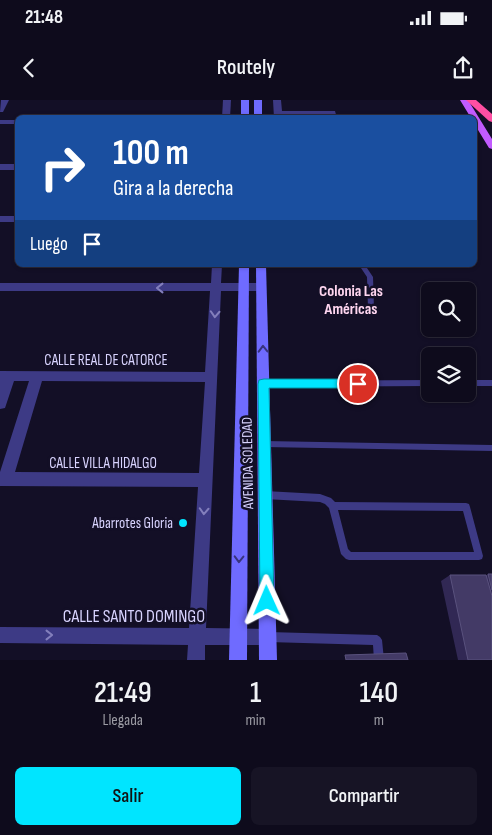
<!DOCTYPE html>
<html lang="es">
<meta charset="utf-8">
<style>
:root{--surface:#0e0b1c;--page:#171425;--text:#f1f3f6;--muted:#9b9ba3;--line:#2e2b3b;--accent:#00e5ff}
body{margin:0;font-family:"Sofia Sans Condensed",sans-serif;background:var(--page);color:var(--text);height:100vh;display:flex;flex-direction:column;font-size:19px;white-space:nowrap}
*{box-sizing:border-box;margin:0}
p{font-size:16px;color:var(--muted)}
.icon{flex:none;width:28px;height:28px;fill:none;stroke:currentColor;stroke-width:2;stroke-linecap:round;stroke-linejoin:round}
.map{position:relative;height:560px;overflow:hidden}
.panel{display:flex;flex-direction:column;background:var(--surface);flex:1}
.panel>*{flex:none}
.banner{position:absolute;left:15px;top:15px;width:462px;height:152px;border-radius:8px;box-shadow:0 1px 4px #0004,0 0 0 1px var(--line);background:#1a4fa0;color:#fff;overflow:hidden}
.buttons{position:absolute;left:421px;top:182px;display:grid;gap:10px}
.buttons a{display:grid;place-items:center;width:55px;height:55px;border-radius:8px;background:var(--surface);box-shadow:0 1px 4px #0004,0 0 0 1px var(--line);font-size:25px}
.pin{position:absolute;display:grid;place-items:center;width:42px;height:42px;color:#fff;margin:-21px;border:2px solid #fff;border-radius:50%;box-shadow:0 1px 5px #0007}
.me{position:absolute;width:55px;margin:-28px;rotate:359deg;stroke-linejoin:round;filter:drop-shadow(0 0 4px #0008)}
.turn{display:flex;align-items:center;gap:18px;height:105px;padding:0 15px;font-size:22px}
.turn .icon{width:65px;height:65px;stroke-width:2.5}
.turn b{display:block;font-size:35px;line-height:42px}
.then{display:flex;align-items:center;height:48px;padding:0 15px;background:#0003;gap:10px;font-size:19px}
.eta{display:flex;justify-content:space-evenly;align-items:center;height:85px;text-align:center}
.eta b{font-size:30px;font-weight:600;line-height:35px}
.action{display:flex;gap:10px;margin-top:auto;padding:10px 15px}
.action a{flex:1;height:58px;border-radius:8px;background:var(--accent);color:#111;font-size:20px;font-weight:600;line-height:58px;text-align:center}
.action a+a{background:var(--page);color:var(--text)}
.status{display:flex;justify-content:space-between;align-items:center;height:35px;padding:0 25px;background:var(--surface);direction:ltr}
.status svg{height:14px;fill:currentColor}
header{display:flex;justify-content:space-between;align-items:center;height:65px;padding:0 15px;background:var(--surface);font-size:22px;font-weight:600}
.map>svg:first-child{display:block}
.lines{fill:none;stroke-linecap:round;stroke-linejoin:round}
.lane{fill:#3d3a85;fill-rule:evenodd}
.street{fill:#3d3a85;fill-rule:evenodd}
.secondary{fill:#6f6bff;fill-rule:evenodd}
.primary{fill:#c25bff;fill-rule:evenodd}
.highway{fill:#ff4fa3;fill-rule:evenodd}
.wall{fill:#312854}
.building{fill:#433a66;stroke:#5a527e}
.oneway{stroke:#837fbc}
.oneway2{stroke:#38347d}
.route{fill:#00e5ff;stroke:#0095a6}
.poi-dot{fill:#00e5ff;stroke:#130f26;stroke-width:2}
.labels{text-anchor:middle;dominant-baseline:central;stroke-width:5;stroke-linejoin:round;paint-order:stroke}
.street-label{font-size:15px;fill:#d9d4ff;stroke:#130f26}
.poi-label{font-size:15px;fill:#d9d4ff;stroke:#130f26;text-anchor:end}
.neighbourhood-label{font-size:16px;font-weight:bold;fill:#ffd6f0;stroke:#130f26}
.near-street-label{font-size:18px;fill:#d9d4ff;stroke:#130f26}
</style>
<div class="status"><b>21:48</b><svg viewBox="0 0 49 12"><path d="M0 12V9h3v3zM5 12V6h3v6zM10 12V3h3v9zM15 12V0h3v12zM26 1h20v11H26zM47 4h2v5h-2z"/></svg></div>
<header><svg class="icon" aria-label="back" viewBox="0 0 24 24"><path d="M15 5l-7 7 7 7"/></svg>Routely<svg class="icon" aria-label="share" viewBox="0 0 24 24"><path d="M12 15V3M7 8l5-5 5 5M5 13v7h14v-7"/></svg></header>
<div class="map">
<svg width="492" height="560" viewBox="0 0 492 560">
<rect width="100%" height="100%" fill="#130f26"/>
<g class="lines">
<g class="lane">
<path d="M359,165H365L373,177L374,209L371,211L368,209L367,177Z"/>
<path d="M430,280V286L263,287L261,286L260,284L261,282L263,281Z"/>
<rect x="468" y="280" width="24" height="6"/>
<path d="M264,341L492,345V351L264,347L261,346L260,344L261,342Z"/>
<path d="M265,391L320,394L331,398L335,402L466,403L469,404L470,407L483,456L482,459L479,460H349L346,459L341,454L329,408L325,404L320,402L265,399L262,398L261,395L262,392ZM338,410L463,411L474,452H351L348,449Z"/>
<path d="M268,532L377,535L380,537L382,540L384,560H374L373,545L268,542L265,540L263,537L265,534Z"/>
</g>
<g class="street">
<path d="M1,0H9L3,12H0Z"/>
<path d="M223,0H231L230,18H222Z"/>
<path d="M273,0H281L282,11H335L337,18H329V15H282V18H274Z"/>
<rect x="0" y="20" width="18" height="4"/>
<rect x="0" y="64" width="18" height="6"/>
<rect x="0" y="116" width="18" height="6"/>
<path d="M212,165H222L221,183H261L266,187L261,191H221L206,528L268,529L274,531L276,537L274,543L268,545H205V560H187L188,545L0,543V527L189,528L198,387L0,386V372L29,281H14L5,308L0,309V271L205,272L210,191H0V183H211ZM42,281L205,282L199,373L15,372Z"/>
</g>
<g class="secondary">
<rect x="241" y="0" width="8" height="18"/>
<rect x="254" y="0" width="8" height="18"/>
<path d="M239,165H249L247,560H229Z"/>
<path d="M256,165H266L277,560H259Z"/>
</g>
<path class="primary" d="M460,0H468L492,39V49L489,48L475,25V18H471Z"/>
<path class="highway" d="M466,0H476L492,14V22L489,21Z"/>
</g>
<path class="wall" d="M488,474H492V560H458L441,481L450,475H487Z"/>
<g class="building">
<path d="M488,474H492V490Z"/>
<path d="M450,475H486L492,496V560H468Z"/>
<path d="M406,553L408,560H346L345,555Z"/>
</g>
<defs><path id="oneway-chevron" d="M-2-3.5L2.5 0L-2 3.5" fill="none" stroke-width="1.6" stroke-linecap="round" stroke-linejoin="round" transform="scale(1.25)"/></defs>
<g class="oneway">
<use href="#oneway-chevron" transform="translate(160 188) rotate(-180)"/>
<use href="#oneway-chevron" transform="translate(215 214) rotate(93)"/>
<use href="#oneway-chevron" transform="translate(204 411) rotate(93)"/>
<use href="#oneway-chevron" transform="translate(49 535)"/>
</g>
<g class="oneway2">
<use href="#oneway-chevron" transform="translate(263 249) rotate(-91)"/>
<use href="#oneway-chevron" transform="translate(239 459) rotate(91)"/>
</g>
<path class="route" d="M264,279H358L362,280L364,284L362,287L358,288H269L274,501L272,507L267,509L262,507L260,501L258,284L259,280Z"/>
<circle class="poi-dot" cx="183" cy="423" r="5"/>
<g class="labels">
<g class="street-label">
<text x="106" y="260">CALLE REAL DE CATORCE</text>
<text x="103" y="363">CALLE VILLA HIDALGO</text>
<text transform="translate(248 363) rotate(-91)">AVENIDA SOLEDAD</text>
</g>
<g class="poi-label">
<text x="173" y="423">Abarrotes Gloria</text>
</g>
<g class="neighbourhood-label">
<text x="351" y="191">Colonia Las<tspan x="351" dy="18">Américas</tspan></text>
</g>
<g class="near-street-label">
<text x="134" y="516">CALLE SANTO DOMINGO</text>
</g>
</g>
</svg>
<div class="buttons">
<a><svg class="icon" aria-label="search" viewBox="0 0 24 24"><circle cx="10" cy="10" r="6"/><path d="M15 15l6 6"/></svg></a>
<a><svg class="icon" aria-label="layers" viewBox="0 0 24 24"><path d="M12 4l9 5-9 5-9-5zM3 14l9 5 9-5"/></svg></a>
</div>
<div class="pin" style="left:358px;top:284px;background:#d93025"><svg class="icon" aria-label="arrive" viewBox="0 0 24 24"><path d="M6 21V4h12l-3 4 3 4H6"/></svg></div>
<svg class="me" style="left:267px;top:501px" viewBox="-20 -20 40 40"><path d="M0-17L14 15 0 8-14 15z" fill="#00e5ff" stroke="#fff" stroke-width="4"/></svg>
<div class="banner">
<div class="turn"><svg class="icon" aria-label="right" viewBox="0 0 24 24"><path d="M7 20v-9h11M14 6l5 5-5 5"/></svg><div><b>100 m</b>Gira a la derecha</div></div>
<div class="then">Luego<svg class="icon" aria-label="arrive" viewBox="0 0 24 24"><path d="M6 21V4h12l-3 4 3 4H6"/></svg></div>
</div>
</div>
<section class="panel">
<div class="eta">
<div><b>21:49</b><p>Llegada</p></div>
<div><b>1</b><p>min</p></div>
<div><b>140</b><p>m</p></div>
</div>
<div class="action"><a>Salir</a><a>Compartir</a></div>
</section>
